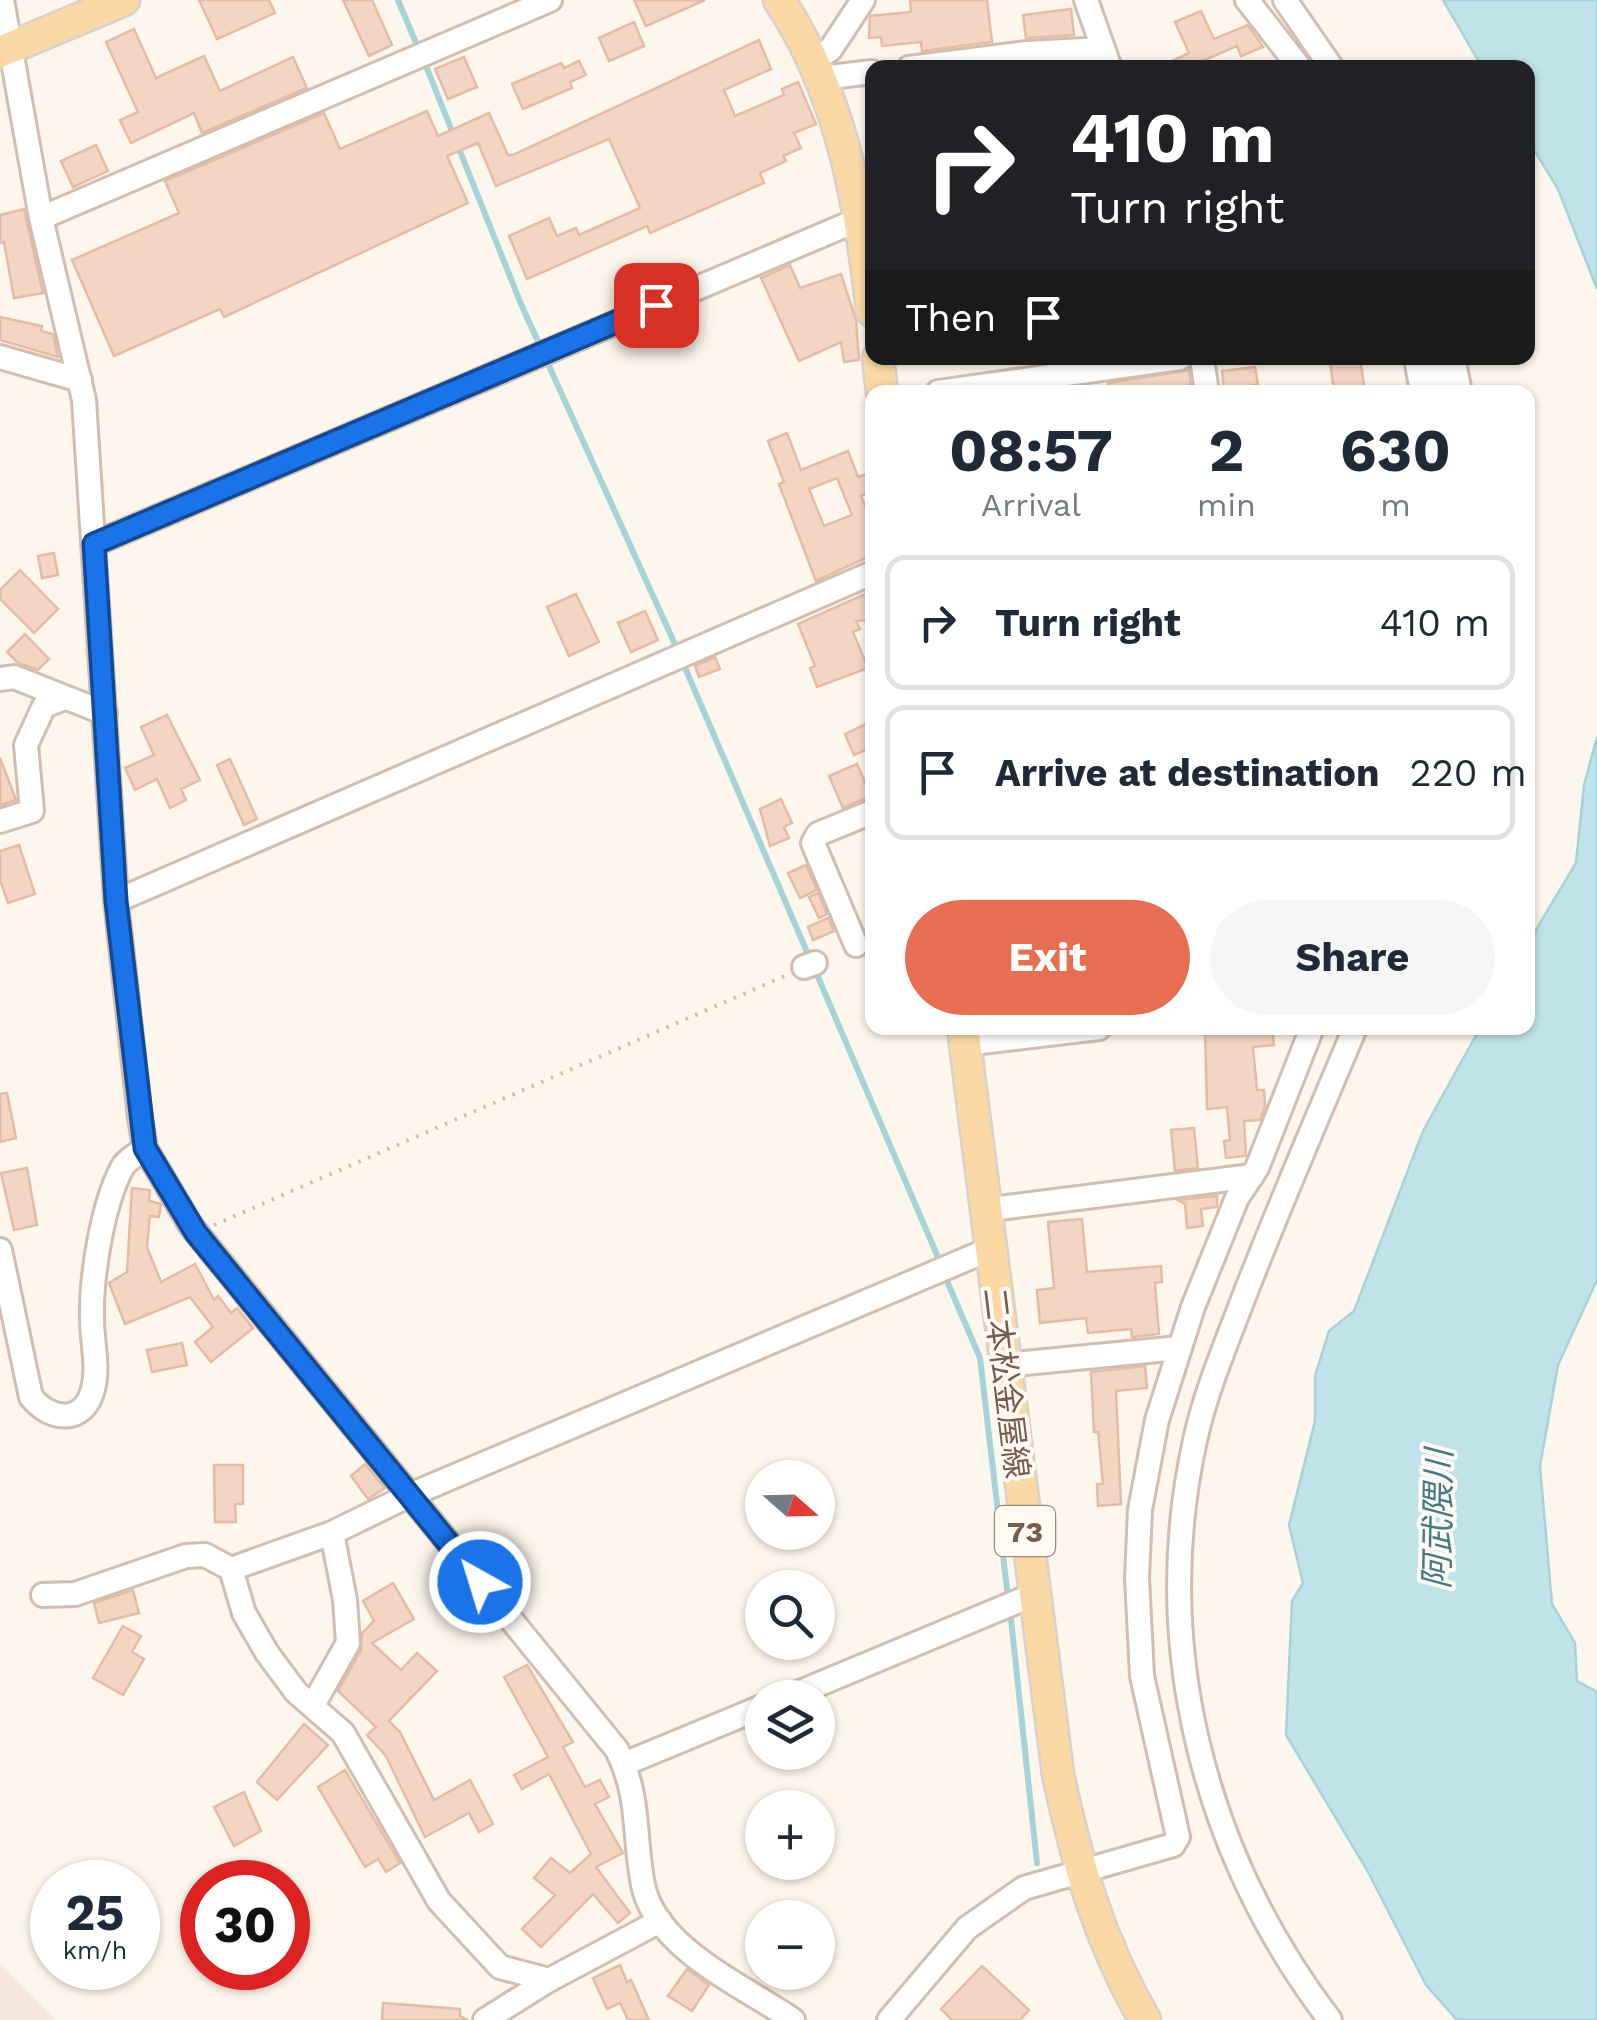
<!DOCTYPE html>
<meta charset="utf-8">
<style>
:root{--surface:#fff;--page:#f6f6f7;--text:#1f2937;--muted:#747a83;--line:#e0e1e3;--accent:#e76f51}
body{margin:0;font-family:"Work Sans","Noto Sans JP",sans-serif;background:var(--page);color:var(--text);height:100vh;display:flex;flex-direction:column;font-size:38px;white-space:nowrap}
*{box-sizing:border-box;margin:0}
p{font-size:32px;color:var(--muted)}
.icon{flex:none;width:55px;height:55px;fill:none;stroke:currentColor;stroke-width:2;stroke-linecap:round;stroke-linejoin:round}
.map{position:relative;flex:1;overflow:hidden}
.sheet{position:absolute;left:865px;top:385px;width:670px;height:650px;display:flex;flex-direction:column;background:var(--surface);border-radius:20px;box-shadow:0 2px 8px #0004}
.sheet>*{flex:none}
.guide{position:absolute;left:865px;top:60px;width:670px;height:305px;border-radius:20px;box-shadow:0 2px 8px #0004;background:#202124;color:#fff;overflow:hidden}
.needle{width:65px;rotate:110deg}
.fabs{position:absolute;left:745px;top:1460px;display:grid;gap:20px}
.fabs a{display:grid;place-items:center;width:90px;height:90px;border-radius:50%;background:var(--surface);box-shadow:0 2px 8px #0004;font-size:50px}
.speed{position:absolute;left:30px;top:1860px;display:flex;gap:20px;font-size:50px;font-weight:700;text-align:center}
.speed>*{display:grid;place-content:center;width:130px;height:130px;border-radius:50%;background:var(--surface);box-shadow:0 2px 8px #0004;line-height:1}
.speed small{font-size:25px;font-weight:400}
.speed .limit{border:15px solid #d22;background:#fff;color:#111}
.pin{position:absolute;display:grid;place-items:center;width:85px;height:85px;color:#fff;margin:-42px;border-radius:20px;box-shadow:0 5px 15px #0006}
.me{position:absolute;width:110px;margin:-55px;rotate:321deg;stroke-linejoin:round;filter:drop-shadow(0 0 8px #0008)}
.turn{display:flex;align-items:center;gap:35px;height:210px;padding:0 40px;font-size:45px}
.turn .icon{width:130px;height:130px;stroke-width:2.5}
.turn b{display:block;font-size:70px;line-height:85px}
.then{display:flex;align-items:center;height:95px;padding:0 40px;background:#0003;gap:20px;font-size:38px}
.eta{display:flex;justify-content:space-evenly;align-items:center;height:170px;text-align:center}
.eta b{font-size:60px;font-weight:700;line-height:70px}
.action{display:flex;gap:20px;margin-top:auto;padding:20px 40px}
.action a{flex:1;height:115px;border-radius:60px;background:var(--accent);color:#fff;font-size:40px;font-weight:700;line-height:115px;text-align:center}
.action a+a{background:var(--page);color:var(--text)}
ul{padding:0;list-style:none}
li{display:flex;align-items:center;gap:30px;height:135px;margin:0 20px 15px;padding:0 20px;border:5px solid var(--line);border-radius:20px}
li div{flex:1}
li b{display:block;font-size:38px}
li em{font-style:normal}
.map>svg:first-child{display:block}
.residential{fill:#f5e8da}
.water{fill:#bfe3e8;stroke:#a5d3da;stroke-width:2.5}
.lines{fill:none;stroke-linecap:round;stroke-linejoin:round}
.stream{stroke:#a5d3da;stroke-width:6}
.building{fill:#f3d5c3;stroke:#e6bba3;stroke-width:2.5;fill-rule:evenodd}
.minor-casing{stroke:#d1beb0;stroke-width:28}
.major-casing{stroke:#dad1cd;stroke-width:35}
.path{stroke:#d9b8a5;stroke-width:4;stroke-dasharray:2.5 8;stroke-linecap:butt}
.minor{stroke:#fff;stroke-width:22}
.major{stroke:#fbd9a5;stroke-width:30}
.route-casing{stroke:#114b97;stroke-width:25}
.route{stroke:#1a73e8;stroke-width:18}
.labels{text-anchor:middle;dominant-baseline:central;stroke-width:8;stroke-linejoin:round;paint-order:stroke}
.shield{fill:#fffaf3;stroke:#a28b7f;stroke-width:2.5}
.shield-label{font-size:30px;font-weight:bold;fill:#7a5c4d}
.street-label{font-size:32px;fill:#7a5c4d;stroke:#fffaf3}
.water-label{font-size:35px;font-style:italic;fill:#437c86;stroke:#fffaf3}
</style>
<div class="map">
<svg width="1597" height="2020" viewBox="0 0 1597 2020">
<rect width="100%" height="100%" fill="#fdf6ec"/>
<path class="residential" d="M0,1963L56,2020H0Z"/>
<g class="water">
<path d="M1443,0H1597V289L1558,189L1528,140V68L1482,67Z"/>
<path d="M1597,737V1280L1558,1365L1540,1466L1552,1604L1575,1643L1577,1681L1597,1692V2020H1457L1426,1985L1367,1870L1286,1735L1292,1601L1303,1583L1289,1525L1315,1421V1376L1329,1331L1354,1311L1423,1131L1480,1028H1528V943L1576,863L1584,785Z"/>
</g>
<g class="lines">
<g class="stream">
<path d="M398,0L419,50"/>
<path d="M424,61L521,304L678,651"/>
<path d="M683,663L810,959"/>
<path d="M815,970L940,1262"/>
<path d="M944,1274L980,1358L1008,1598"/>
<path d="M1010,1610L1037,1863"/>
</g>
</g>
<g class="building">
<path d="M199,0H269L275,13L217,39Z"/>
<path d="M343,0H372L392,45L369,56Z"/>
<path d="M634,0H705L646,26Z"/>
<path d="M910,0H987L992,42L922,51L921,42L882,46L881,37L869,38L870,16L911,12Z"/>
<path d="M1071,9L1074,35L1026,38L1023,15Z"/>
<path d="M1201,11L1214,39L1248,25L1263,47L1241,56L1237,46L1200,62L1202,68H1157L1189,53L1175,22Z"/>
<path d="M634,22L644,46L609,61L599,38Z"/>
<path d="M134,29L156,78L204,56L220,91L293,57L307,88L202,133L194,113L131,143L120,120L138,112L106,42Z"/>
<path d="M759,40L771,69L724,90L735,116L784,95L782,89L798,82L816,124L794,133L801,148L783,156L786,161L760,173L764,183L650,233L647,226L527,279L509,236L549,218L557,236L576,228L579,235L640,208L609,139L496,186L478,143L447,156L468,203L224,317L220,309L114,356L72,260L179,213L165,181L324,113L340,149L427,111L438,136L489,113L508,155H513Z"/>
<path d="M464,57L477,87L448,99L435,69Z"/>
<path d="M579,61L586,75L570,82L572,88L523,109L512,84L561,63L564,68Z"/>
<path d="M96,145L108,171L73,187L61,161Z"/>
<path d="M24,209L43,293L14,298L4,242L0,243V215Z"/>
<path d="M790,265L800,288L841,274L856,320L859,360L844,362L841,342L799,361L761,278Z"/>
<path d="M0,317L42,326L41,331L53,334L58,357L0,340Z"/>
<path d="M1360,358L1365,392H1334L1330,361Z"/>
<path d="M1255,367L1258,385L1224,390L1222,371Z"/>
<path d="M1189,370L1192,392H1109L1108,383Z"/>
<path d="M787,433L801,470L848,451L858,477L869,473L872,482V491L861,496L872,523V555L816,581L779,484L784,482L768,441ZM837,478L852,515L824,526L809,489Z"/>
<path d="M54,553L58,575L42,578L38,556Z"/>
<path d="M20,570L58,609L34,633L0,599V590Z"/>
<path d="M872,591V620L856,621L860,629L853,632L868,668L817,687L810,668L815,666L798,624Z"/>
<path d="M576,594L599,642L569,656L547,607Z"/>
<path d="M645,611L658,640L631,652L618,623Z"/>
<path d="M25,634L49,659L38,670L18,663L7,652Z"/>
<path d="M715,657L720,669L699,677L695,666Z"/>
<path d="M167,715L200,780L181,789L186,800L170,808L157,779L135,790L125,768L154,755L141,727Z"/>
<path d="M872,721V747L854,755L845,734Z"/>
<path d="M0,758L16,800L0,805Z"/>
<path d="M230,759L257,819L244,825L217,765Z"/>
<path d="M857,764L871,796L843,808L829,776Z"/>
<path d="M781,799L792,823L784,827L789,838L770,846L760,809Z"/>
<path d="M19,845L35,894L8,903L0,880V851Z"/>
<path d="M806,865L817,890L800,898L788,873Z"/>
<path d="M818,893L827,914L819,918L809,897Z"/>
<path d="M828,918L834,931L813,940L808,927Z"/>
<path d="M1205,1028H1272L1274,1045L1253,1047L1257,1090H1264L1265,1106L1260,1120L1244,1121L1246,1156L1226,1158L1224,1141L1230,1140L1227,1107L1207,1109Z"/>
<path d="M7,1093L16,1138L0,1142V1094Z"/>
<path d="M1194,1128L1198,1168L1175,1171L1171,1130Z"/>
<path d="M27,1168L37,1225L14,1230L1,1173Z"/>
<path d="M132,1188L150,1190L149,1201L161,1204L159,1217L150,1216L147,1247L161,1282L195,1264L214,1300L218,1296L231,1313L237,1308L253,1328L211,1362L195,1342L213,1327L190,1297L125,1324L109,1283L127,1272Z"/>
<path d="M1217,1196V1207L1201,1209L1203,1226L1187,1228L1185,1204L1178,1200Z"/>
<path d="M1082,1219L1087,1272L1161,1266L1162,1282L1155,1283L1159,1334L1132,1337L1131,1329L1088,1333L1086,1318L1040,1323L1037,1290L1054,1288L1048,1222Z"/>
<path d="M182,1343L187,1365L152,1372L147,1350Z"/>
<path d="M1145,1366L1147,1388L1116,1391L1121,1504L1098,1506L1097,1484H1103L1098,1432H1094L1091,1372Z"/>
<path d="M365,1464L385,1488L368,1499L351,1476Z"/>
<path d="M214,1465H243V1504H235L236,1522H215Z"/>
<path d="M393,1583L414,1619L372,1643L401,1670L417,1653L437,1671L389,1721L400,1732L434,1800L470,1780L493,1824L479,1832L469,1813L425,1837L386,1756L367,1735L376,1727L338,1691L361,1650L362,1633L374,1621L363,1601Z"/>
<path d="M133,1590L139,1613L99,1623L94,1603Z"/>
<path d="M123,1626L141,1636L132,1652L144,1659L123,1695L93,1678Z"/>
<path d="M527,1665L573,1742L563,1747L585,1787L600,1780L609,1797L595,1804L623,1853L596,1867L630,1913L618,1923L593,1894L541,1947L522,1929L555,1895L534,1878L551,1858L570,1873L591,1854L549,1774L522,1789L514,1775L548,1757L504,1677Z"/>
<path d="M304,1724L328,1745L277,1800L257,1782Z"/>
<path d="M345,1770L400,1863L386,1872L378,1859L365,1867L318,1787Z"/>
<path d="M244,1792L261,1831L234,1846L214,1807Z"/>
<path d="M620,1965L627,1982L631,1980L649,2020H628L620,2003L607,2009L593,1978Z"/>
<path d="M982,1966L1029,2010L1020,2020H952L941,2009Z"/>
<path d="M687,1969L709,1985L692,2011L668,1996Z"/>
<path d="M383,2003L460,2009V2016L468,2020H382Z"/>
</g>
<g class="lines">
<defs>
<g id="minor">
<path d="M2,0L41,218L84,400L116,901L140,1118L145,1148L191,1226L617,1750C641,1799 633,1834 643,1885C656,1949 744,1986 793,2020"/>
<path d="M1086,0L1110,68"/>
<path d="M1247,0L1300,68"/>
<path d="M1285,0L1332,68"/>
<path d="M813,60L830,50L863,0"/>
<path d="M909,68L1027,53L1103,49"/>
<path d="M822,78L872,72"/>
<path d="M41,218L550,0"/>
<path d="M0,357L80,380"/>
<path d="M1202,358L1207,392"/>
<path d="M1416,358L1422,392"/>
<path d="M1429,358L1441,392"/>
<path d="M1453,358L1460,392"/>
<path d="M938,392L1180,358"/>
<path d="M94,544L860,219"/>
<path d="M0,679L14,677L105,713"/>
<path d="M0,821L32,811L26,745L44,706L62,699"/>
<path d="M116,901L872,573"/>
<path d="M856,945L813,843L818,834L872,812"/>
<path d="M804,967L815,963"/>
<path d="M965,1044L1099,1028"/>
<path d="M984,1210L1252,1176"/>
<path d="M0,1250L31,1397C50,1421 84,1425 93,1389C99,1367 92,1342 92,1319C91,1277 102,1206 122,1168C126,1160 138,1154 145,1148"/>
<path d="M1004,1365L1179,1348"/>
<path d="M43,1595L75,1594L186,1556L205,1555L231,1569"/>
<path d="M786,1698L1033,1595"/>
<path d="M313,1705L348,1643L345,1600L332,1533"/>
<path d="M624,1764L762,1707"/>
<path d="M660,1921L549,1980L500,1967L439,1901L343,1733L296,1692L267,1653L244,1613L231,1569L332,1533L410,1495L988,1250"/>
<path d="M485,2020L549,1980"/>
<path d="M889,2020L967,1928L1024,1888L1173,1845L1178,1837L1142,1676L1137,1578L1140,1510L1157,1420L1193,1307L1237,1198L1257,1168L1312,1028"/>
<path d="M1330,2020C1203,1853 1149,1643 1196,1436C1206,1392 1224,1349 1240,1307C1276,1213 1316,1121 1355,1028"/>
</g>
<g id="major">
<path d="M779,0C841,93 860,202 872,311"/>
<path d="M0,52L124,0"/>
<path d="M878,358L882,392"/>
<path d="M963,1028L1058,1774C1077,1863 1099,1941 1145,2020"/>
</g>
</defs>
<use href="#minor" class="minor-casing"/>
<use href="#major" class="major-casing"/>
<path class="path" d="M214,1225L787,975"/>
<use href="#minor" class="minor"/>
<use href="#major" class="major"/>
</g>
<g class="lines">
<defs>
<path id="route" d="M480,1582L196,1233L145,1148L116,901L94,544L656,305"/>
</defs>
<use href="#route" class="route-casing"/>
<use href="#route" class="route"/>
</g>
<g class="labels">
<rect class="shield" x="995" y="1506" width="60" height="50" rx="8"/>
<g class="shield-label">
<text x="1025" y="1531">73</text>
</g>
<g class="street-label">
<text transform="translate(1006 1383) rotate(83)">二本松金屋線</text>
</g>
<g class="water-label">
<text transform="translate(1438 1519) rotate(-89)">阿武隈川</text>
</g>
</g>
</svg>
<div class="fabs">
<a><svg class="needle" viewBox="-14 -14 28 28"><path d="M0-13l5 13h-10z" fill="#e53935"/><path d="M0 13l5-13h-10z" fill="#747a83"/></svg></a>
<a><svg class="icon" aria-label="search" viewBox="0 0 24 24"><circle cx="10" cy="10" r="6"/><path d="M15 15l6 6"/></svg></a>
<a><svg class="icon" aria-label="layers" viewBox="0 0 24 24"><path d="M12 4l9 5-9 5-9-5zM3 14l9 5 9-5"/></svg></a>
<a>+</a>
<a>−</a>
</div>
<div class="speed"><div>25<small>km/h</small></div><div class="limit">30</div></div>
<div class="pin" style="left:656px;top:305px;background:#d93025"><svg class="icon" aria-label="arrive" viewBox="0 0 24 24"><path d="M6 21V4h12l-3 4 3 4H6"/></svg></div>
<svg class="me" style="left:480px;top:1582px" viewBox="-20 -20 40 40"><circle r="17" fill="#1a73e8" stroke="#fff" stroke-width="3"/><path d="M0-11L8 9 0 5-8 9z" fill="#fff"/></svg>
<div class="guide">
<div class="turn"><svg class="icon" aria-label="right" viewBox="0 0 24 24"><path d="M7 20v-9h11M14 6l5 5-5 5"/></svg><div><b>410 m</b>Turn right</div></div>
<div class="then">Then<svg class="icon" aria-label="arrive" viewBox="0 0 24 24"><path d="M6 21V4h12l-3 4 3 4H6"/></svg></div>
</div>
<section class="sheet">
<div class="eta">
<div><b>08:57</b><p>Arrival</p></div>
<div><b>2</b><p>min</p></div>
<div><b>630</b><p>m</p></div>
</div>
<ul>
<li><svg class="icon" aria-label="right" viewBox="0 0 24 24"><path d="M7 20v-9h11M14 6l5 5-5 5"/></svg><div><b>Turn right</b></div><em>410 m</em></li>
<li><svg class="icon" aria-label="arrive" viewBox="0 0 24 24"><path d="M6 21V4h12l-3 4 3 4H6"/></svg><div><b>Arrive at destination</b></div><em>220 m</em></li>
</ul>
<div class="action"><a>Exit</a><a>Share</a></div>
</section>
</div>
